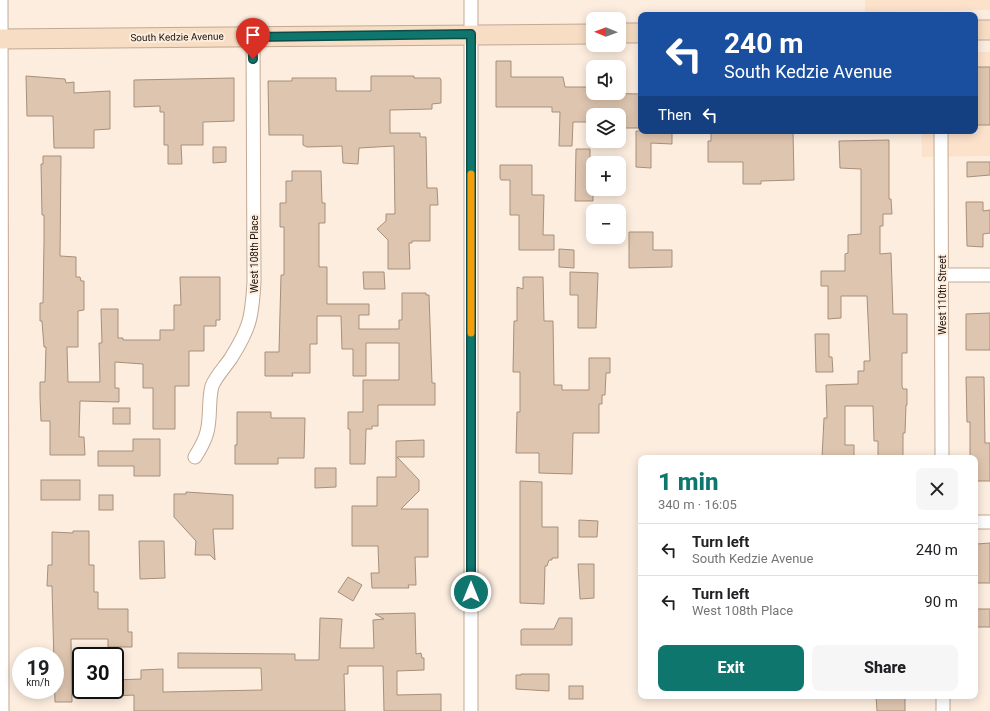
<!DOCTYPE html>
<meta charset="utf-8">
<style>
:root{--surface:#fff;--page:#f6f6f6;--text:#202124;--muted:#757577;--line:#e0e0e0;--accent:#0f766e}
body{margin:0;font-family:Roboto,sans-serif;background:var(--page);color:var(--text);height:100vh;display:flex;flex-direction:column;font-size:15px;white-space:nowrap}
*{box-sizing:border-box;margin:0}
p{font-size:13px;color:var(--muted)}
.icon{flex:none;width:22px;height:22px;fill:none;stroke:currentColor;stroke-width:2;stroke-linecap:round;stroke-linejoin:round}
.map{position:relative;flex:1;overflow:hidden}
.details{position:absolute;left:638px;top:455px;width:340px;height:244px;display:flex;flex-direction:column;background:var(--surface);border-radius:8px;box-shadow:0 2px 10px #0003}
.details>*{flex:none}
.hud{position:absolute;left:638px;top:12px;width:340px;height:122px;border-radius:8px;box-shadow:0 2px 10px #0003;background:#1a4fa0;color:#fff;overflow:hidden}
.needle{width:26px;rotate:271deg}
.buttons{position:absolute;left:586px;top:12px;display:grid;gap:8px}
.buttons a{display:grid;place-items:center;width:40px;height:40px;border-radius:8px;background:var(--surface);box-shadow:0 2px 10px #0003;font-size:20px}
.speed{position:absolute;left:12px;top:647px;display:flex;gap:8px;font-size:20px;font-weight:700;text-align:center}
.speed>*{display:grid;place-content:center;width:52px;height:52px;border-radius:50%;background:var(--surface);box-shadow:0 2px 10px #0003;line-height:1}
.speed small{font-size:10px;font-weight:400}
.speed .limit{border:2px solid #111;border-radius:6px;background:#fff;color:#111}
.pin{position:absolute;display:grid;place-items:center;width:34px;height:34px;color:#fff;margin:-41px -17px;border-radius:50% 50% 50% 0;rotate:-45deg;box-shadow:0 0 4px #0007}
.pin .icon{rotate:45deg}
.me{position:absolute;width:44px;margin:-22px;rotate:0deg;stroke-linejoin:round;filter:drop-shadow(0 0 3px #0008)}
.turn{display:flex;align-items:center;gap:14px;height:84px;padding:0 20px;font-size:18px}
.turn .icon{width:52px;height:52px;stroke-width:2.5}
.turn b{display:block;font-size:28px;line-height:34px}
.then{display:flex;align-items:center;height:38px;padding:0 20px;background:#0003;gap:8px;font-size:15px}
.round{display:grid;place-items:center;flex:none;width:42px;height:42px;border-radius:8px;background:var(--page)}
.headline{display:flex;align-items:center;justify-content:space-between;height:68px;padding:0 20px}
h1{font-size:24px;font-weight:800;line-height:30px;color:var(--accent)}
.button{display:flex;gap:8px;margin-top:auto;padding:8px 20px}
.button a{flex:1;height:46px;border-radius:8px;background:var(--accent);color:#fff;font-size:16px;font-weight:800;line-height:46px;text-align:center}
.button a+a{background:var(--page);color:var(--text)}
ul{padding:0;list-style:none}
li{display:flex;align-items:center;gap:12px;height:52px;padding:0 20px;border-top:1px solid var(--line)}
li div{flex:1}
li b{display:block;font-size:15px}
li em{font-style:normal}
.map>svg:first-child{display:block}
.built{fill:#fce2cb}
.building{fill:#dec5af;stroke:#a78f7a}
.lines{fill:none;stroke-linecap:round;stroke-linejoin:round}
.street-casing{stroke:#c2a994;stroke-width:15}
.secondary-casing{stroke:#c2a994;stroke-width:21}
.street{stroke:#fff;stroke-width:13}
.secondary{stroke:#f6ddc3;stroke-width:19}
.route-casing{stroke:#0a4d48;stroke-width:10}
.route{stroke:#0f766e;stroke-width:7}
.slow{stroke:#f59e0b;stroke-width:7}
.labels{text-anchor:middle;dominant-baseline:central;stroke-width:4;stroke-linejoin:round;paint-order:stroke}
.street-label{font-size:10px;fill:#1c130b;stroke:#fceddf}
</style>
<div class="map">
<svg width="990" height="711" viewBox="0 0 990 711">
<rect width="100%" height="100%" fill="#fceddf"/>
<g class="built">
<path d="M865,0H990V10L865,12Z"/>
<path d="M975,52H990V156L922,157L921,131H975Z"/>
</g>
<g class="building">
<path d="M496,61H511V77H563L565,87H593V93L641,94V128H619V115H593V122H573L572,146H559L560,112H552V107H496Z"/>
<rect x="975" y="67" width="15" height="58"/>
<path d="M26,76L65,79L66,83L74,82V93L110,91V129L94,130V148H54L53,116H27Z"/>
<path d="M371,76H414V78H440L441,80V103L432,104V109L390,110V133H420V137H426L427,188H437L438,205H430V241H412V243H409L410,269H388V240L377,229L386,221V214H395L394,146L359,148L358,164L343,163L342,146L307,147L303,145V135H269L268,81H292V78H336V91H371Z"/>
<path d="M234,78V121L203,122V145H181L182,164H168V145H164V112H160V106L134,107V80Z"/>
<path d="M636,131H672V144L651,143V168L636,167Z"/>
<path d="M711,131H793L794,180L761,181V184H743V162H708V141H711Z"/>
<path d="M889,140V199H891L892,214H883V226H880V254L891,253L893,314H907V353H902V386L903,389H907V405H906L905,433H903V458H878V441H874L873,406H845V445H854V458H822L824,418H827L826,385L858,384V371H864V361H870L867,296H841V318L828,319V286H821V271H845V254L848,253V235L861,234V169L840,168L839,141Z"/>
<path d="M213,147H226V162L213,163Z"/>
<path d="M576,149H590V160H593V201H575Z"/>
<path d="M43,156H61L60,256L76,257V277H80L81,281H84V310L78,311V347H67L68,382H100L99,343H102L101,309H118V338H123V340H160V330H174V305H181L180,277H220V320H216V326H204V351H189V386H175V429H153V388H143V364L115,362V388H119V402L80,401L79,437H84L85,455H50V421H41L40,397V382H45L46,347H44L42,321H40V303H43L44,242V215H42L41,164H43Z"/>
<path d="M967,162H990V175L967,177Z"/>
<path d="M500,165H532V195H544L543,235H554V250H519V215H510V180H501L500,178Z"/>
<path d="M292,171H321L322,203H325V223H319V267H327V304H369V315H359V329H399V320H402V293H426V295H429L432,383H435V405H378V426H372V429H366L365,464H350V429H348V412H363V380H399V343H366V376H353V349H342L341,316H317V344H310V373H292L293,376H265V352H279L281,275H284V227H280V203H286V181H292Z"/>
<path d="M966,202H983V211L990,210V233L983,234V247L967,246Z"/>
<path d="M629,232H653V250H672V267L629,268Z"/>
<path d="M559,249L574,250V268L559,267Z"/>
<path d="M363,272H384L385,289H364Z"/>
<path d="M570,272L598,273L596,328H578V295H570Z"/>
<path d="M523,277H543L544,321H553L554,385H562V390H589V358H610V373H606L605,395H602V404H599V433H573L572,474L539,473V453H516L517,412H520V372H513L514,321H517V287L523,289Z"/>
<path d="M990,313V350H966V314Z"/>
<path d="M815,334H829V357H832L833,372H816Z"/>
<path d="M966,377H984L985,443H990V481H975V458H970V422H967Z"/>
<rect x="113" y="408" width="17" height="16"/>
<path d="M237,412H271V418H305L304,458H278V464H235V445H237Z"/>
<path d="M133,439H160V476H134V466H98V451H133Z"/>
<path d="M424,440V457H397L419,480V491L401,509H428V557H415L416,585H408L409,588H372L371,573H379L378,546H352V506H377V477H396V441Z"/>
<path d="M315,468H336V487L315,488Z"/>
<rect x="41" y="480" width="39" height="20"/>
<path d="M520,481L542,482V527H558V558H552V560H549L547,566H545L544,604L520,603Z"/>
<path d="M186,492L233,495V529H213L215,560L210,555H195L196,541L174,517V494H186Z"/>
<rect x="99" y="495" width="14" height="15"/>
<path d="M579,520L598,521L597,537H579Z"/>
<path d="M73,531H89V565H94V592H98V609H128V632H132V647H108V639H71L72,702H55L52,586H47L48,565H52V532L73,533Z"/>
<path d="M139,541H164L165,578L140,579Z"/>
<path d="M990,543V583H975L977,544Z"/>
<path d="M578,564H594V598L580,599Z"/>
<path d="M348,577L362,585L353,601L338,592Z"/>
<rect x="977" y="609" width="13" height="18"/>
<path d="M415,613L416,654L421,653L422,658H424V670L397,671V695L441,694V711H384L383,666H348V674H344L345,711H134V695L115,696V680L141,679V670L163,669V692L262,690L261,668H178V653L295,654V660H319L320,618L342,619L340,648H374L373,620L384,619L375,614Z"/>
<path d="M559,618H572V645H521V630L523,629H554Z"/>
<path d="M521,674H549V691L516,689V675H521Z"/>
<rect x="569" y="686" width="14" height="13"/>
<path d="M876,696H905V711H877Z"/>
</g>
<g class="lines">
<defs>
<g id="street">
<path d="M1,0L2,711"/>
<path d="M941,131L942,458"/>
<path d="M942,275H990"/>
<path d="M195,457C200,449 205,441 207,432C211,417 208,401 212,386C216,376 225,367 231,358C250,328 252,317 254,282L253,37"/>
<path d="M975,522H990"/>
<path d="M943,696V711"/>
<path d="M471,711V0"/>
</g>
<g id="secondary">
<path d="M975,30H990"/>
<path d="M619,33H641"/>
<path d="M0,39L593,34"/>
</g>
</defs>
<use href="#street" class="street-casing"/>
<use href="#secondary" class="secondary-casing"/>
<use href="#street" class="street"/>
<use href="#secondary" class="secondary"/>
</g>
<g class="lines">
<defs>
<path id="route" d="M253,59L252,37L471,34V592"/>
</defs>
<use href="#route" class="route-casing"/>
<use href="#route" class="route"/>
<path class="slow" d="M471,333V174"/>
</g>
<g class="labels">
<g class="street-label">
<text transform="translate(177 37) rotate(-1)">South Kedzie Avenue</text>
<text transform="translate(254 254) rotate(-90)">West 108th Place</text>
<text transform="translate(942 295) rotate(-90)">West 110th Street</text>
</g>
</g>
</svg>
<div class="buttons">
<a><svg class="needle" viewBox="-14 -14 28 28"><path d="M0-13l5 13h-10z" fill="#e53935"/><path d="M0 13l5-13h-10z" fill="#757577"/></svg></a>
<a><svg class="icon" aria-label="sound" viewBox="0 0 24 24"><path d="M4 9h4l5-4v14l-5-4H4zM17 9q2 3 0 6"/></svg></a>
<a><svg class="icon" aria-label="layers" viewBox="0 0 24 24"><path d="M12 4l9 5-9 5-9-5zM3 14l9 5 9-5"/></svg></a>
<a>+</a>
<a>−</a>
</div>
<div class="speed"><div>19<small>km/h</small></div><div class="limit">30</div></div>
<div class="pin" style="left:253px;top:59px;background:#d93025"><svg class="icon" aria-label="arrive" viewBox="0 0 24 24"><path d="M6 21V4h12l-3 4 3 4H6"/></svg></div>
<svg class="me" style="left:471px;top:592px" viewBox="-20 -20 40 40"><circle r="17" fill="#0f766e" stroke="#fff" stroke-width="3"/><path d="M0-11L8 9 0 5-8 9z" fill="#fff"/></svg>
<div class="hud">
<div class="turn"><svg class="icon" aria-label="left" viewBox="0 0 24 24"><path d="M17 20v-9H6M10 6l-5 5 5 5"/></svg><div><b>240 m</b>South Kedzie Avenue</div></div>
<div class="then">Then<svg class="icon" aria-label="left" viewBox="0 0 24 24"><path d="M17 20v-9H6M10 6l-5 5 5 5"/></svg></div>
</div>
<section class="details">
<div class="headline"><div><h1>1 min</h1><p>340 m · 16:05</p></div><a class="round"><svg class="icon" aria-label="close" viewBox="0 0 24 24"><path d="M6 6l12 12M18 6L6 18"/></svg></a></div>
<ul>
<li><svg class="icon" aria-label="left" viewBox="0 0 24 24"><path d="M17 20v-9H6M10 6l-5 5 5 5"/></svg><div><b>Turn left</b><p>South Kedzie Avenue</p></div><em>240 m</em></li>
<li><svg class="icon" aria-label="left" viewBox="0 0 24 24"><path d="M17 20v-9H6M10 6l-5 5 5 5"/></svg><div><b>Turn left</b><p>West 108th Place</p></div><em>90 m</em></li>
</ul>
<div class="button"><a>Exit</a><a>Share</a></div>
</section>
</div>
